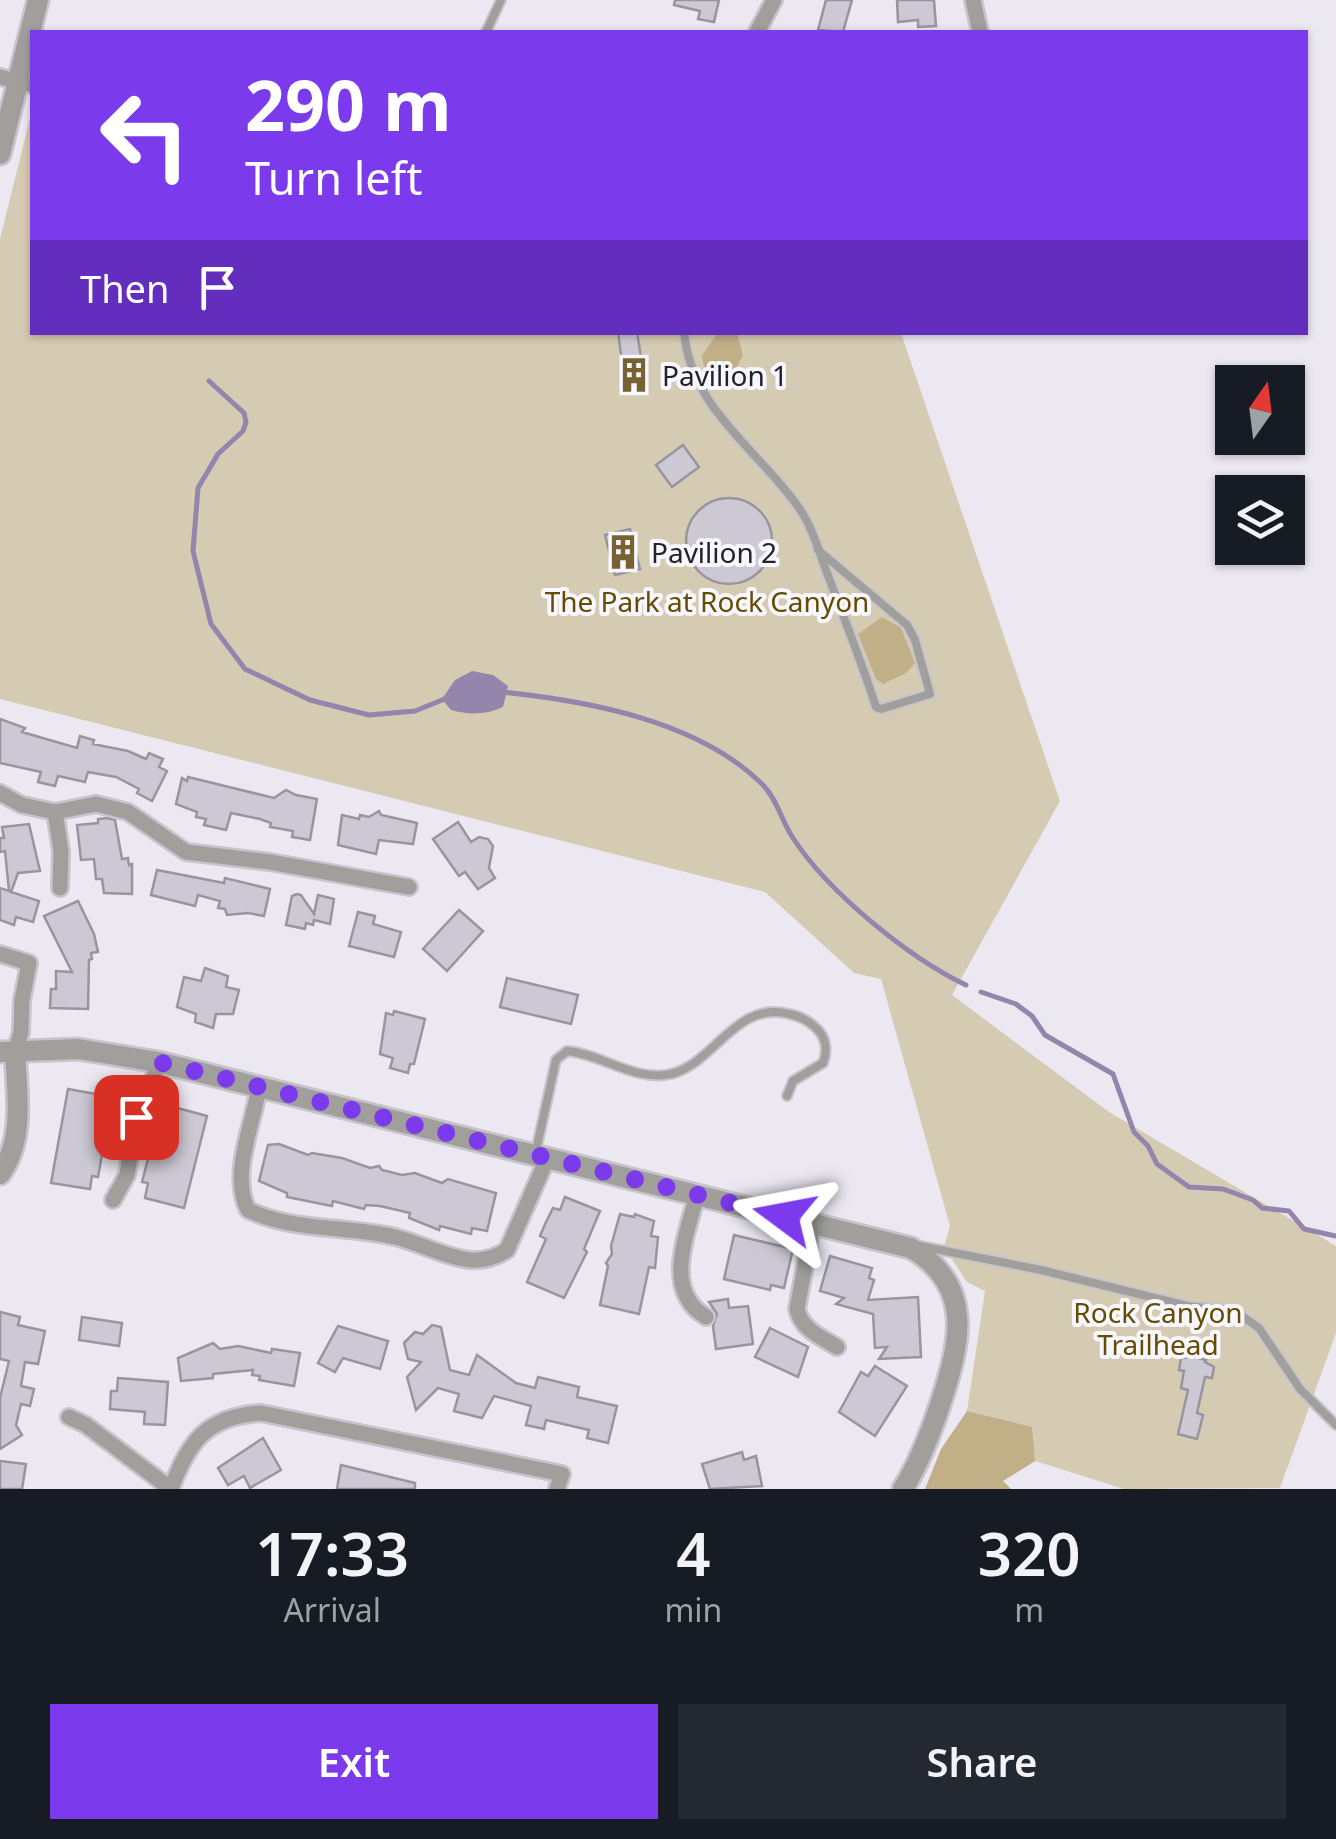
<!DOCTYPE html>
<style>
:root{--surface:#171b24;--page:#242831;--text:#f1f3f6;--muted:#9ea1a6;--accent:#7c3aed}
body{margin:0;font-family:"Noto Sans",sans-serif;background:var(--page);color:var(--text);height:100vh;display:flex;flex-direction:column;font-size:38px;white-space:nowrap}
*{box-sizing:border-box;margin:0}
p{font-size:32px;color:var(--muted)}
.icon{flex:none;width:55px;height:55px;fill:none;stroke:currentColor;stroke-width:2;stroke-linecap:round;stroke-linejoin:round}
.map{position:relative;height:1489px;overflow:hidden}
.panel{display:flex;flex-direction:column;background:var(--surface);flex:1}
.panel>*{flex:none}
.guide{position:absolute;left:30px;top:30px;width:1278px;height:305px;border-radius:0px;box-shadow:0 2px 8px #0004;background:#7c3aed;color:#fff;overflow:hidden}
.needle{width:65px;rotate:14deg}
.tools{position:absolute;left:1215px;top:365px;display:grid;gap:20px}
.tools a{display:grid;place-items:center;width:90px;height:90px;border-radius:0px;background:var(--surface);box-shadow:0 2px 8px #0004;font-size:50px}
.pin{position:absolute;display:grid;place-items:center;width:85px;height:85px;color:#fff;margin:-42px;border-radius:20px;box-shadow:0 5px 15px #0006}
.me{position:absolute;width:110px;margin:-55px;rotate:283deg;stroke-linejoin:round;filter:drop-shadow(0 0 8px #0008)}
.turn{display:flex;align-items:center;gap:35px;height:210px;padding:0 50px;font-size:45px}
.turn .icon{width:130px;height:130px;stroke-width:2.5}
.turn b{display:block;font-size:70px;line-height:85px}
.then{display:flex;align-items:center;height:95px;padding:0 50px;background:#0003;gap:20px;font-size:38px}
.eta{display:flex;justify-content:space-evenly;align-items:center;height:170px;text-align:center}
.eta b{font-size:60px;font-weight:600;line-height:70px}
.button{display:flex;gap:20px;margin-top:auto;padding:20px 50px}
.button a{flex:1;height:115px;border-radius:0px;background:var(--accent);color:#fff;font-size:40px;font-weight:600;line-height:115px;text-align:center}
.button a+a{background:var(--page);color:var(--text)}
.map>svg:first-child{display:block}
.green{fill:#d5cbb2}
.forest{fill:#c0af87}
.water{fill:#9385ab}
.lines{fill:none;stroke-linecap:round;stroke-linejoin:round}
.stream{stroke:#9385ab;stroke-width:5}
.building{fill:#cdc9d4;stroke:#98959f;stroke-width:2.5}
.service-casing{stroke:#c7c4cd;stroke-width:12}
.minor-casing{stroke:#c7c4cd;stroke-width:20}
.tertiary-casing{stroke:#c7c4cd;stroke-width:25}
.service{stroke:#a19f9b;stroke-width:8}
.minor{stroke:#a19f9b;stroke-width:15}
.tertiary{stroke:#a19f9b;stroke-width:20}
.route{stroke:#7c3aed;stroke-width:18;stroke-dasharray:0 32.4}
.labels{text-anchor:middle;dominant-baseline:central;stroke-width:8;stroke-linejoin:round;paint-order:stroke}
.poi-label{font-size:28px;fill:#232225;stroke:#f8f6fe;text-anchor:start}
.park-label{font-size:28px;fill:#644d00;stroke:#f8f6fe}
</style>
<div class="map">
<svg width="1336" height="1489" viewBox="0 0 1336 1489">
<rect width="100%" height="100%" fill="#ebe8f2"/>
<path class="green" d="M32,110V332L901,333L1060,801L952,995L1109,1112L1336,1246V1333L1280,1488L1124,1489L1035,1461L1031,1427L967,1411L985,1291L967,1282L944,1247L950,1226L881,979L854,973L765,892L0,699V239Z"/>
<g class="forest">
<path d="M718,332L737,333L743,355L733,374L711,377L705,372L702,356Z"/>
<path d="M882,617L901,628L915,663L906,673L883,684L876,679L858,634Z"/>
<path d="M967,1411L1032,1427L1035,1461L1003,1481L1011,1489H925L941,1449Z"/>
</g>
<path class="water" d="M472,671L493,675L508,686L503,707C485,715 469,715 451,710L442,699L455,680Z"/>
<g class="lines">
<g class="stream">
<path d="M209,381L244,413L246,422L243,431L218,454L198,488L193,551L211,624L245,669L310,700L369,715L415,711L447,698"/>
<path d="M502,692C589,701 699,721 763,785C777,799 782,822 793,838C828,892 909,958 966,985"/>
<path d="M981,992L1016,1004L1032,1016L1045,1035L1113,1074L1134,1132L1148,1146L1157,1164L1189,1187L1223,1189L1253,1200L1262,1208L1289,1211L1304,1229L1336,1236"/>
</g>
</g>
<g class="building">
<path d="M675,0H719L714,22L698,19L700,11L674,5Z"/>
<path d="M826,0H852L843,32L818,30Z"/>
<path d="M897,0H934L936,26L918,27V20L898,22Z"/>
<path d="M618,332H637L646,389L626,391Z"/>
<path d="M683,445L699,467L672,487L656,465Z"/>
<circle cx="729" cy="541" r="43"/>
<path d="M630,529L640,569L615,575L605,535Z"/>
<path d="M0,719L25,728L22,732L77,748L80,736L94,740L93,744L128,751L146,759L149,753L163,759L159,767L167,771L152,801L137,793L139,789L116,777L88,772L85,782L58,776L55,786L38,782L41,772L0,763Z"/>
<path d="M188,777L274,798L286,790L296,795L317,799L310,840L292,837L293,831L270,827L271,823L260,819L231,813L226,830L204,825L206,819L196,817L197,812L176,804L182,778L187,781Z"/>
<path d="M379,811L381,815L417,823L413,844L379,840L376,854L338,845L342,815L359,819L360,815L369,817Z"/>
<path d="M107,818L115,820L122,859L128,858L129,865L132,864V894L104,893L102,879H96L94,859L81,860L77,825L98,823V819Z"/>
<path d="M458,822L471,842L479,837L488,839L493,846L489,868L495,878L478,889L465,872L459,876L433,839Z"/>
<path d="M29,824L40,871L18,873L11,892L39,901L33,922L16,917L14,925L0,920V888L9,891L5,851L0,852V838H4L2,827Z"/>
<path d="M157,870L224,883L225,878L270,889L264,916L248,913L227,915L225,909L218,908L220,901L198,895L195,906L151,895Z"/>
<path d="M297,894L301,895L314,914L318,895L334,899L330,924L314,920L313,925L306,923L305,929L286,925L292,896Z"/>
<path d="M78,901L94,934L98,952L91,953L92,959L89,960L88,1009L50,1008L51,989H56V971L72,972L44,916Z"/>
<path d="M459,910L483,931L447,971L423,949Z"/>
<path d="M358,912L375,916L373,924L401,932L394,957L349,946Z"/>
<path d="M205,968L228,976L226,987L239,990L233,1014H216L213,1028L195,1022L196,1014L177,1007L184,977L201,981Z"/>
<path d="M507,978L578,995L571,1024L500,1007Z"/>
<path d="M394,1011L425,1019L414,1064H410L408,1073L390,1068L393,1058L380,1054L386,1013L393,1015Z"/>
<path d="M68,1089L107,1096L99,1143L104,1144L98,1177L92,1176L90,1189L51,1183Z"/>
<path d="M170,1106L207,1116L184,1208L145,1198L148,1183L142,1182L150,1151L154,1152L161,1121L166,1122Z"/>
<path d="M279,1144L308,1155L312,1153L342,1158L370,1168L379,1166L382,1170L402,1175L415,1173L442,1183L448,1179L496,1193L487,1231L472,1228L471,1234L440,1226L439,1230L409,1218L410,1213L380,1206L366,1205L364,1209L333,1201L332,1206L287,1197V1193L259,1181L268,1145Z"/>
<path d="M565,1197L600,1211L584,1249L587,1252L564,1298L527,1282L546,1239L540,1236L546,1222L553,1208L560,1210Z"/>
<path d="M620,1214L634,1217L635,1214L654,1221L651,1236L658,1237L655,1268L649,1267L639,1314L600,1305L608,1266L606,1263L612,1254L611,1246Z"/>
<path d="M734,1235L793,1249L784,1288L771,1285L770,1290L724,1279Z"/>
<path d="M830,1256L872,1268L869,1278L874,1280L868,1300L918,1297L921,1357L879,1359L887,1347L875,1348L873,1314L836,1304L844,1298L820,1291Z"/>
<path d="M728,1299L729,1308L748,1306L753,1344L716,1349L713,1326L717,1314L709,1302Z"/>
<path d="M0,1312L20,1317L18,1325L45,1331L38,1364L25,1362L21,1386L34,1389L30,1406L21,1404L16,1425L22,1435L0,1449V1398L9,1361L0,1359Z"/>
<path d="M82,1317L122,1323L119,1346L79,1340Z"/>
<path d="M432,1325L441,1327L450,1370L469,1375L477,1355L516,1383L535,1388L538,1377L579,1387L577,1397L617,1406L608,1443L587,1438L589,1430L546,1420L544,1429L526,1425L531,1406L494,1396L482,1418L454,1411L459,1394L438,1388L416,1410L407,1377L421,1362L408,1359L404,1343L415,1332L423,1334Z"/>
<path d="M338,1326L388,1341L380,1369L343,1358L335,1372L318,1363Z"/>
<path d="M770,1328L808,1347L798,1377L755,1357Z"/>
<path d="M213,1343L220,1349L238,1346L271,1353L272,1349L300,1353L294,1386L259,1380L260,1376L252,1375L253,1370L213,1374V1378L181,1381L178,1358Z"/>
<path d="M1194,1357L1206,1360L1205,1362L1214,1367L1212,1378L1205,1377L1197,1413L1203,1415L1197,1439L1178,1434L1188,1390L1181,1388L1184,1371L1179,1370L1181,1358Z"/>
<path d="M875,1366L907,1386L875,1436L839,1412L861,1372L868,1376Z"/>
<path d="M118,1378L168,1382L165,1425L144,1424L145,1412L110,1409L111,1391H117Z"/>
<path d="M263,1438L281,1470L250,1488L244,1476L228,1485L218,1468Z"/>
<path d="M742,1452L744,1460L756,1456L762,1486L710,1489L702,1464Z"/>
<path d="M0,1461L26,1464L22,1489H0Z"/>
<path d="M341,1465L415,1483V1489H337Z"/>
</g>
<g class="lines">
<defs>
<g id="service">
<path d="M486,32L501,0"/>
<path d="M684,332C691,409 758,449 799,508C813,528 820,555 829,578C845,621 862,663 876,707L881,709L930,694L915,640L907,625L818,550"/>
<path d="M536,1151L556,1060L567,1051C602,1054 634,1082 671,1074C715,1063 736,1000 789,1014C799,1016 809,1021 816,1028C826,1037 828,1050 823,1063L793,1081L787,1096"/>
<path d="M920,1246L1041,1270L1188,1306L1235,1311L1259,1328L1300,1389L1336,1425"/>
</g>
<g id="minor">
<path d="M973,0L980,32"/>
<path d="M757,32L774,0"/>
<path d="M0,77L32,85"/>
<path d="M0,793L22,805L55,812L96,804L128,812L186,852L270,862L409,887"/>
<path d="M55,812L61,851L60,888"/>
<path d="M0,954L29,963L22,1000L21,1032L15,1053"/>
<path d="M259,1087C253,1126 230,1174 248,1210C295,1232 345,1225 395,1237C420,1243 444,1257 470,1260C484,1261 495,1258 507,1250L547,1159"/>
<path d="M697,1194C687,1236 662,1290 706,1317"/>
<path d="M113,1200L127,1175L136,1117L150,1091L158,1062"/>
<path d="M813,1222L797,1309C801,1329 821,1337 837,1347"/>
<path d="M69,1417L86,1425L171,1489C188,1442 207,1416 261,1413L562,1474L557,1489"/>
</g>
<g id="tertiary">
<path d="M0,154L38,0"/>
<path d="M0,1052L78,1049L158,1062L911,1248C975,1286 960,1343 941,1402C931,1432 920,1462 903,1489"/>
<path d="M0,1174C25,1140 17,1092 15,1053"/>
</g>
</defs>
<use href="#service" class="service-casing"/>
<use href="#minor" class="minor-casing"/>
<use href="#tertiary" class="tertiary-casing"/>
<use href="#service" class="service"/>
<use href="#minor" class="minor"/>
<use href="#tertiary" class="tertiary"/>
</g>
<g class="lines">
<path class="route" d="M136,1117L150,1091L158,1062L784,1216"/>
</g>
<defs>
<symbol id="building-bare" viewBox="-9 -9 18 18"><path d="M-4-6H4V6H1V3H-1V6H-4ZM-2.5-4.3h1.7v1.8h-1.7ZM.8-4.3h1.7v1.8H.8ZM-2.5-1h1.7V.8h-1.7ZM.8-1h1.7V.8H.8Z" fill="#776332" stroke="#f8f6fe" stroke-width="2.5" paint-order="stroke"/></symbol>
</defs>
<g fill-rule="evenodd">
<use href="#building-bare" x="609" y="350" width="50" height="50"/>
<use href="#building-bare" x="598" y="527" width="50" height="50"/>
</g>
<g class="labels">
<g class="poi-label">
<text x="662" y="375">Pavilion 1</text>
<text x="651" y="552">Pavilion 2</text>
</g>
<g class="park-label">
<text x="707" y="601">The Park at Rock Canyon</text>
<text x="1158" y="1312">Rock Canyon<tspan x="1158" dy="32">Trailhead</tspan></text>
</g>
</g>
</svg>
<div class="tools">
<a><svg class="needle" viewBox="-14 -14 28 28"><path d="M0-13l5 13h-10z" fill="#e53935"/><path d="M0 13l5-13h-10z" fill="#9ea1a6"/></svg></a>
<a><svg class="icon" aria-label="layers" viewBox="0 0 24 24"><path d="M12 4l9 5-9 5-9-5zM3 14l9 5 9-5"/></svg></a>
</div>
<div class="pin" style="left:136px;top:1117px;background:#d93025"><svg class="icon" aria-label="arrive" viewBox="0 0 24 24"><path d="M6 21V4h12l-3 4 3 4H6"/></svg></div>
<svg class="me" style="left:784px;top:1216px" viewBox="-20 -20 40 40"><path d="M0-17L14 15 0 8-14 15z" fill="#7c3aed" stroke="#fff" stroke-width="4"/></svg>
<div class="guide">
<div class="turn"><svg class="icon" aria-label="left" viewBox="0 0 24 24"><path d="M17 20v-9H6M10 6l-5 5 5 5"/></svg><div><b>290 m</b>Turn left</div></div>
<div class="then">Then<svg class="icon" aria-label="arrive" viewBox="0 0 24 24"><path d="M6 21V4h12l-3 4 3 4H6"/></svg></div>
</div>
</div>
<section class="panel">
<div class="eta">
<div><b>17:33</b><p>Arrival</p></div>
<div><b>4</b><p>min</p></div>
<div><b>320</b><p>m</p></div>
</div>
<div class="button"><a>Exit</a><a>Share</a></div>
</section>
